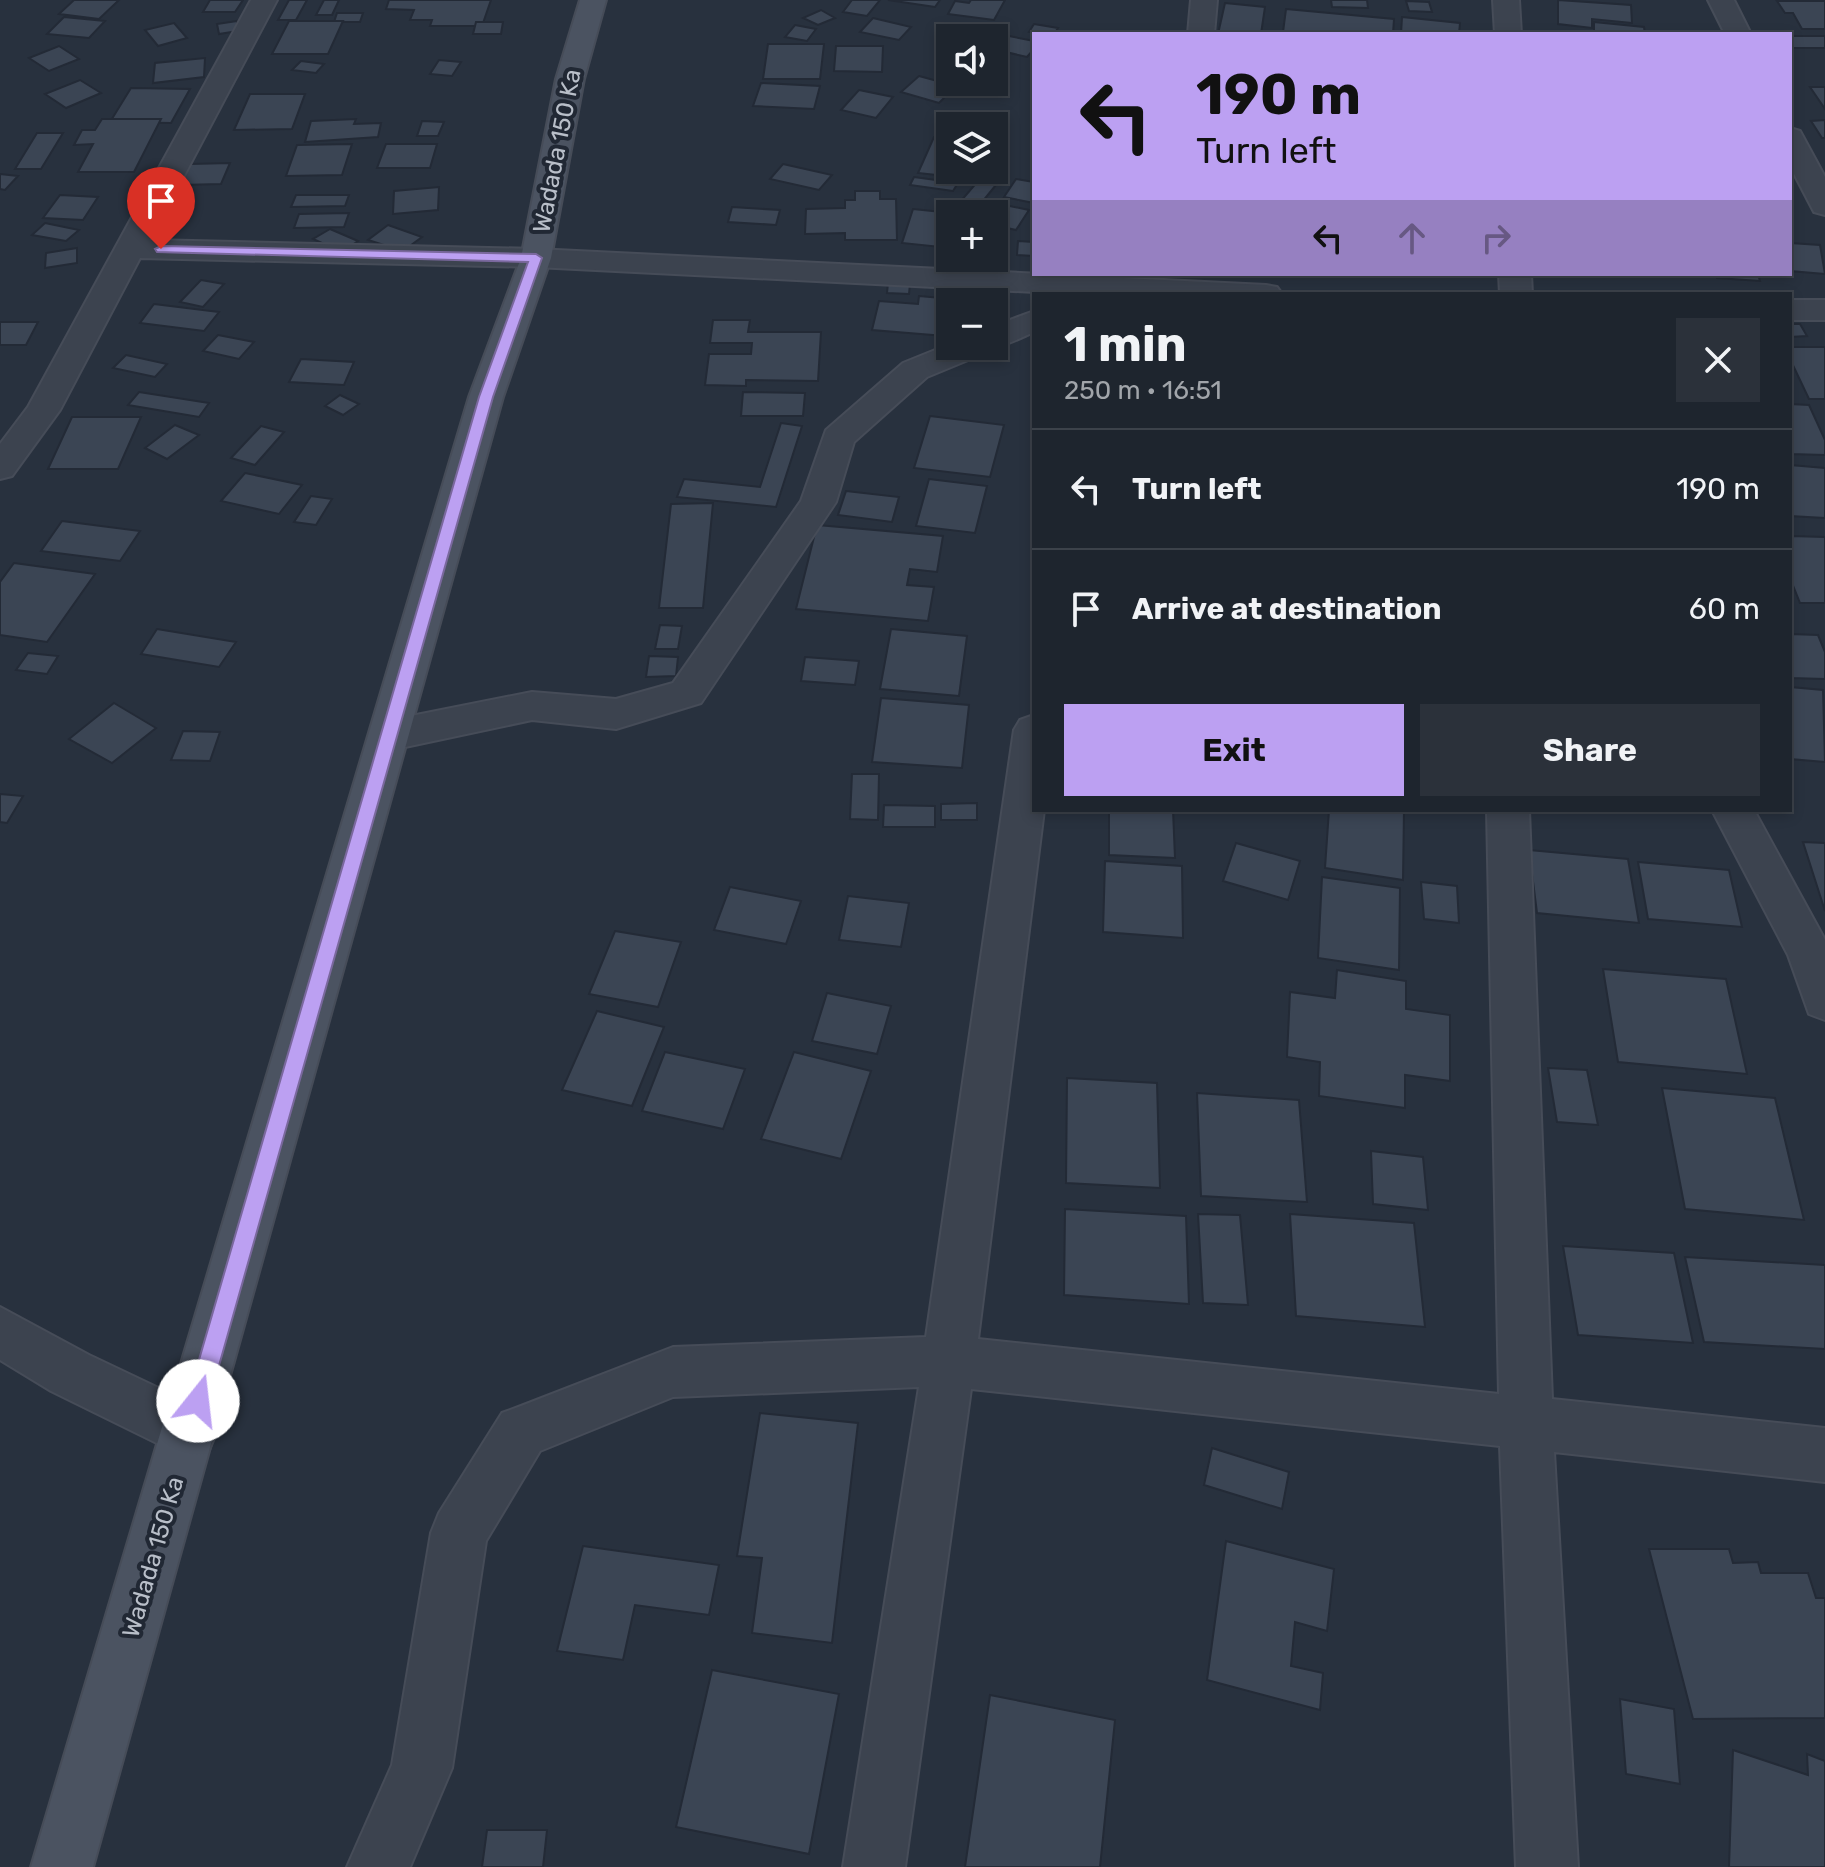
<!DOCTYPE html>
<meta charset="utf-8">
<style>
:root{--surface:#1e252e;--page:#2b313a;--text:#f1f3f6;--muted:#a1a5aa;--line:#3c424a;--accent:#bca0f2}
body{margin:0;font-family:Rubik,sans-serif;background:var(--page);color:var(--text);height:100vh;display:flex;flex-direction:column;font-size:30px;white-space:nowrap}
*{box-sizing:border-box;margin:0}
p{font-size:26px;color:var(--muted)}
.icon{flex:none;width:44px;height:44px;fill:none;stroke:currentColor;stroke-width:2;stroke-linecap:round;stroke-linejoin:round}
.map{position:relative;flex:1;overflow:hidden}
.side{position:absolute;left:1032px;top:292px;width:760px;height:520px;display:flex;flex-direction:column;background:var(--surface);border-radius:0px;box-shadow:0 4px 12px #0003,0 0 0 2px var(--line)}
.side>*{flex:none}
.banner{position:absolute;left:1032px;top:32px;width:760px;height:244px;border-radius:0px;box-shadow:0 4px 12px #0003,0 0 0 2px var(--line);background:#bca0f2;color:#111;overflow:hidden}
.controls{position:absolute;left:936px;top:24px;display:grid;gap:16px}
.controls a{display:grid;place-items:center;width:72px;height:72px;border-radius:0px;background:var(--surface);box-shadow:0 4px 12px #0003,0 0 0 2px var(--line);font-size:40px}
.pin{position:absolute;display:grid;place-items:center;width:68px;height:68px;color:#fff;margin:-82px -34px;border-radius:50% 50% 50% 0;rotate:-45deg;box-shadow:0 0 8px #0007}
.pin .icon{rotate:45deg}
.me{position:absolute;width:88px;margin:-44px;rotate:16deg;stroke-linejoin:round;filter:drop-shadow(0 0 6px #0008)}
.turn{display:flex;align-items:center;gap:28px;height:168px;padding:0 32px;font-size:36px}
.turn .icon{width:104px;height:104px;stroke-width:2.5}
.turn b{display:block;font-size:56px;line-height:68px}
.lanes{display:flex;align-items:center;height:76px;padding:0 32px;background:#0003;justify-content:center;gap:40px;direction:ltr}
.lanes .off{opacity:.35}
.round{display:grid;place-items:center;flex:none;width:84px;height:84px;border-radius:0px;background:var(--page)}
.head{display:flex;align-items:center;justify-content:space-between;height:136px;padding:0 32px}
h1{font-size:48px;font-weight:700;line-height:60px}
.button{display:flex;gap:16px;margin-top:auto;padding:16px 32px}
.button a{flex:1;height:92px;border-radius:0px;background:var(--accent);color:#111;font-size:32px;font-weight:700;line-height:92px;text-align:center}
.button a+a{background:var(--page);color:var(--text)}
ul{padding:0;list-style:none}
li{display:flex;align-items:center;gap:24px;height:120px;padding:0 32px;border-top:2px solid var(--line)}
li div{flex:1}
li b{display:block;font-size:30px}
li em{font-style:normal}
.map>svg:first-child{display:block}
.building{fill:#3b4554;stroke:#232a36;stroke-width:2}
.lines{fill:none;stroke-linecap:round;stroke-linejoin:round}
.street-casing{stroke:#464c58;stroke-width:4}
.secondary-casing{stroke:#464c58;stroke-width:4}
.street{fill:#3c434f;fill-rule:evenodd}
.secondary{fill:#4b5361;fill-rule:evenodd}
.route{fill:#bca0f2;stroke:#7a689d;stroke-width:2}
.labels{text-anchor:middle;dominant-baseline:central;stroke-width:8;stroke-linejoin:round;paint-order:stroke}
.street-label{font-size:24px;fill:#b9bfc9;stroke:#212834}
</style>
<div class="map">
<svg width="1825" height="1867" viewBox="0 0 1825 1867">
<rect width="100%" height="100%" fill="#28313e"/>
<g class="building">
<path d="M74,0H119L99,19L59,14Z"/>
<path d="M210,0H243L235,12H203Z"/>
<path d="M289,0H307L296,20H278Z"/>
<path d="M324,0H339L332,15H316Z"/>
<path d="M389,0H491L482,26H430L432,20H410L414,10L386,9Z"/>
<path d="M852,0H880L867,16L843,12Z"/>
<path d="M888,0H940L935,7Z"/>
<path d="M971,0H1005L994,20L948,14L955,1L969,3Z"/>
<path d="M1331,0H1367L1368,8L1332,7Z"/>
<path d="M1558,0L1631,5L1632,23L1592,19V28L1558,24Z"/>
<path d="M1406,1L1429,2L1432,12L1409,11Z"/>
<path d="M1777,1H1825V29H1802L1793,13H1785Z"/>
<path d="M1225,3L1265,7L1261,34H1218Z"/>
<path d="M1286,9L1394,19L1393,34L1283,32Z"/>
<path d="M821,10L835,18L818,25L803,18Z"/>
<path d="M337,13H363L360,22H334Z"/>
<path d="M64,17L105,21L89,38L47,34Z"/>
<path d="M1402,17L1460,23L1459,34H1401Z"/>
<path d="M873,18L911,27L899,40L860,32Z"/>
<path d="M237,21L238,31L219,34L217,24Z"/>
<path d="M289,21H343L328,54H272Z"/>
<path d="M476,22H503L501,34H473Z"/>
<path d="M1594,22L1644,27L1645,34H1594Z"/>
<path d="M174,23L187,38L158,46L145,30Z"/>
<path d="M1034,24L1058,28L1054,34L1029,32Z"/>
<path d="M795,25L816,29L807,41L785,37Z"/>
<path d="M966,29L985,37H952Z"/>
<path d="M1009,36L1034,41V49L1027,57L997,50Z"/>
<rect x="1790" y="36" width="35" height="12"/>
<path d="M768,44H824L820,79H763Z"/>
<path d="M59,46L79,59L49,71L29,58Z"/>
<path d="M836,46H883L882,72L834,71Z"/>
<path d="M205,58L204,77L153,83L155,63Z"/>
<path d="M439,60L461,62L452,76L430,74Z"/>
<path d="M301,61L324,64L316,73L292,70Z"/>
<path d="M919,76L956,86L939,103L901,92Z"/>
<path d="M80,80L101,93L66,108L45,94Z"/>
<path d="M761,83L820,86L814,109L753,106Z"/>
<path d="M1810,87H1825V109Z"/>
<path d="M131,88L190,89L171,123L110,122Z"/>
<path d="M859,90L893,97L876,118L841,110Z"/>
<path d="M250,94H305L292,129L234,130Z"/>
<path d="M102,119H161L134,172H78L93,144L74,145L82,130H95Z"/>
<path d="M356,119L354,124L381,123L378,137L305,142L311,121Z"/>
<path d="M1825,120V138H1822L1811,121Z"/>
<path d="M422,121L444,122L438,136H417Z"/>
<path d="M37,133H63L41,169H15Z"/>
<path d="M934,137L950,139V170H977L973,179L918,173Z"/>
<path d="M352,144L342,175L286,176L297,145Z"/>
<path d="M386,144H437L430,168H377Z"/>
<path d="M230,163L221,184L180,185L190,164Z"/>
<path d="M783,164L832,175L819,190L770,179Z"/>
<path d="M0,174L18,176L5,190L0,189Z"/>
<path d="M914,177L958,183L953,191L910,185Z"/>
<path d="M1016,179L1034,182V203L1004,197Z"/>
<path d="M978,181L996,185L978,207L960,202Z"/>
<path d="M439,187L438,210L393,214L394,191Z"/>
<path d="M855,191H880V199H896L897,240H845V233L805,234L806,209L845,208V200H855Z"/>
<path d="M60,195L98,197L83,220L43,218Z"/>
<path d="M296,195H349L345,206L291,207Z"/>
<path d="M985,201L1029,210L1016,230L994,225V214H976Z"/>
<path d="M732,207L780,210L776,225L728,222Z"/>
<path d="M913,209L961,214H950V248L902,243Z"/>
<path d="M349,213L344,227L294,228L299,214Z"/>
<path d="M45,223L79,230L66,241L32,235Z"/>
<path d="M388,225L422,237L403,251L368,240Z"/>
<path d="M330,229L358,241L342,252L313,239Z"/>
<path d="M1018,241L1034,242V256L1017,255Z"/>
<path d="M1790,243L1820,245L1825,274L1790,271Z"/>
<path d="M77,248V263L45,268L46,253Z"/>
<path d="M1716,274H1758L1760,281L1717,278Z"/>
<path d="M201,280L224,284L203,307L180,302Z"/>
<path d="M888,283L910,284L909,294L887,293Z"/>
<path d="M919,296L953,299L950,302L945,336L872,330L879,301L918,304Z"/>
<path d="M154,304L219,312L204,331L140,323Z"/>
<path d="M713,320H750L748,332H821L818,381L746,380V386L705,385L709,354H751L752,343H710Z"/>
<path d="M0,322H38L26,345H0Z"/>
<path d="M1790,324H1800L1807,336L1790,337Z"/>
<path d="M218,335L254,342L239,359L203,351Z"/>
<path d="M1790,347H1825V399H1809L1790,359Z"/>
<path d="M126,355L167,364L155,377L113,368Z"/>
<path d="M301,359L354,362L344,385L289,382Z"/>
<path d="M139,392L209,403L199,417L128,405Z"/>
<path d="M743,392L805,393L803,416H741Z"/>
<path d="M340,395L359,404L343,415L325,406Z"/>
<path d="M1790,404L1809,405L1825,440V455L1790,454Z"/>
<path d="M930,416L1004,425L990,477L914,468Z"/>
<path d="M72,417H141L118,469H48Z"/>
<path d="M781,423L802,426L776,507L677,497L684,479L760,487Z"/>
<path d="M175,425L199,435L167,459L145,448Z"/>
<path d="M261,426L284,432L255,465L231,458Z"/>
<path d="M1790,465L1825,468V518L1790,516Z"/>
<path d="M245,473L302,485L279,514L221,501Z"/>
<path d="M929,479L987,486L975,533L916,526Z"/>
<path d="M846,491L899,497L892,522L838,515Z"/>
<path d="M311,496L332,499L316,525L294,522Z"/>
<path d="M713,503L703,608H659L671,504Z"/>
<path d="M62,521L140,531L120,561L41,551Z"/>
<path d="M817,525L943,536L937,572L910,569L907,585L934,587L928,621L796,609Z"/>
<path d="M1790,536L1825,537V603H1800L1790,578Z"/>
<path d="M14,563L95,574L47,642L0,635V582Z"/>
<path d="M660,625L682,626L678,649H655Z"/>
<path d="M157,629L236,642L219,667L141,654Z"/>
<path d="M891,629L967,636L959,696L880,689Z"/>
<path d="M1790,634L1818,635L1825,652V679L1790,678Z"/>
<path d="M28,653L58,656L47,674L16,670Z"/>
<path d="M649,656L678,657L676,676L646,677Z"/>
<path d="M805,657L859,661L855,685L801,681Z"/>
<path d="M1790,687L1823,690L1825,762L1790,759Z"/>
<path d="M881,698L969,705L962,768L872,762Z"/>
<path d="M114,703L156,728L112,763L69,739Z"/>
<path d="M183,731L220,732L210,761L171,760Z"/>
<path d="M852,774H879L878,820L850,819Z"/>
<path d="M0,794L23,796L7,823L0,822Z"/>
<path d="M977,803V820H941V804Z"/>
<path d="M884,805L935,806V827H883Z"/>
<path d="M1109,810H1173L1175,858L1109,855Z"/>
<path d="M1329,810H1404L1403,880L1325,868Z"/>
<path d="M1803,842L1825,843V911Z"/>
<path d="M1236,843L1300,861L1288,900L1223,881Z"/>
<path d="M1529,850L1628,859L1639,923L1537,913Z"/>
<path d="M1105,861L1182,866L1183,938L1103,932Z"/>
<path d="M1638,862L1729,870L1742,927L1648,919Z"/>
<path d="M1322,877L1400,888L1399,970L1318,958Z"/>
<path d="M1421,882L1457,886L1459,923L1424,919Z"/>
<path d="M730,887L801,901L786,944L714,930Z"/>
<path d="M848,896L909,903L901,947L839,940Z"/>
<path d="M615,931L681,942L658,1007L589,994Z"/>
<path d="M1603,969L1726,979L1747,1074L1618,1062Z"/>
<path d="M1337,970L1406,981V1009L1450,1015V1081L1405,1075V1108L1319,1096L1320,1062L1287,1057L1290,992L1335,998Z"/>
<path d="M827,993L891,1006L877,1054L812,1041Z"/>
<path d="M597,1011L664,1027L632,1106L562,1090Z"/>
<path d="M665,1052L745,1069L723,1129L642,1111Z"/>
<path d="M794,1052L871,1071L841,1159L761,1139Z"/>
<path d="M1548,1068L1587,1070L1598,1125L1557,1122Z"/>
<path d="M1067,1078L1157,1083L1160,1188L1066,1183Z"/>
<path d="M1662,1088L1775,1098L1804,1220L1685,1209Z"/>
<path d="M1197,1093L1299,1100L1307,1202L1201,1196Z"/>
<path d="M1371,1151L1423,1157L1428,1210L1373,1204Z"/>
<path d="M1065,1209L1186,1216L1189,1304L1064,1295Z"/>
<path d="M1198,1214L1240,1215L1248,1305L1203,1303Z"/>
<path d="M1290,1214L1414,1223L1425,1327L1296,1316Z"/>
<path d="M1563,1246L1674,1253L1693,1343L1578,1335Z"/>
<path d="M1685,1257L1825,1265V1349L1704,1342Z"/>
<path d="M760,1413L858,1423L832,1643L752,1633L762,1558L737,1556Z"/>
<path d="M1212,1448L1289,1472L1282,1509L1204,1485Z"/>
<path d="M1226,1541L1334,1569L1327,1631L1295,1622L1291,1666L1323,1673L1320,1710L1207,1680Z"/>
<path d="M583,1546L719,1565L709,1615L635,1605L623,1660L557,1651Z"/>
<path d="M1649,1549H1729L1733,1563L1758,1562L1761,1573H1808L1816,1598H1825V1718L1693,1719Z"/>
<path d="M712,1670L839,1694L809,1854L676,1827Z"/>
<path d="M990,1695L1115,1720L1100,1867H965Z"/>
<path d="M1620,1699L1674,1709L1680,1784L1626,1774Z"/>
<path d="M1733,1750L1808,1775L1807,1754L1825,1761V1867H1729Z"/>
<path d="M487,1830H547L543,1867H482Z"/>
</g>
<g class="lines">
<defs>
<g id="street">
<path d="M251,0H277L150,240L536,249L1266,285L1277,287L1282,294H1075L536,267L140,258L60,410L12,476L0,479V444L28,407Z"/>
<path d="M1191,0H1217L1214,34H1188Z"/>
<path d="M1493,0H1519L1521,34H1495Z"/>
<path d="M1708,0H1734L1751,34H1725Z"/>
<path d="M1790,128L1800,131L1825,177V215L1814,212L1790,166Z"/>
<path d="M1499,274H1531L1532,294H1500Z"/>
<rect x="1790" y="300" width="35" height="20"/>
<path d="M1034,311V332C1020,338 1006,346 991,346H994V326Z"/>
<path d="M950,344L989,346L985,353L927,377L854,442L836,502L701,703L616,729L532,720L391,750L377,745L371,735L377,725L391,720L532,692L616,699L673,683L801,501L826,430L903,363Z"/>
<path d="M1034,715V810H1044L978,1339L1499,1394L1487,810H1529L1552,1399L1825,1428V1482L1554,1452L1578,1867H1516L1500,1446L971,1389L905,1867H843L919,1387L673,1397L540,1451L486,1541L452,1768L410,1867H347L392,1765L431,1533L439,1513L502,1413L521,1406L673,1347L926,1337L1014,730L1020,720Z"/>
<path d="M1712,810H1754L1825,940V1020L1809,1014L1788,955Z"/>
<path d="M0,1307L89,1355L209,1412L217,1431L209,1450L190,1457L171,1450L51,1391L0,1360Z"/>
</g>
<path id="secondary" d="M580,0H606L584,79L551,258L503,397L93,1867H31L469,397L521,258L556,79Z"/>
</defs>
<use href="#street" class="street-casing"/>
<use href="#secondary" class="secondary-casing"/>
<use href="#street" class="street"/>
<use href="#secondary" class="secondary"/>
</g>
<path class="route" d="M161,246L536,254L542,258L493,397L209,1401L206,1409L198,1412L190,1409L187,1401L479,397L528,262L157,252L155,249Z"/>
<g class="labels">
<g class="street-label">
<text transform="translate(557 151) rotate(-79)">Wadada 150 Ka</text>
<text transform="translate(153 1557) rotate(-74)">Wadada 150 Ka</text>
</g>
</g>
</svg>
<div class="controls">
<a><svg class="icon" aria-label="sound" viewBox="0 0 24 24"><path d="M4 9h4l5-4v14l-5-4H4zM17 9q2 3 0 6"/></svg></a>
<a><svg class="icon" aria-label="layers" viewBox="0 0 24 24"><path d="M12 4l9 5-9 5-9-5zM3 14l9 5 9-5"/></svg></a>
<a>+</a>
<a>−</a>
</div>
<div class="pin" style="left:161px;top:249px;background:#d93025"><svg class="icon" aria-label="arrive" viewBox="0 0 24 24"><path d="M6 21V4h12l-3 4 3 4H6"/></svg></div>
<svg class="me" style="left:198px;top:1401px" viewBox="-20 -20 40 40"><circle r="19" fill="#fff"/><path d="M0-13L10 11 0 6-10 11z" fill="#bca0f2"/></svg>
<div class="banner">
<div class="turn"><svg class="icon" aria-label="left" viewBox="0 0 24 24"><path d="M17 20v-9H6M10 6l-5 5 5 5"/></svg><div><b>190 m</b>Turn left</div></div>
<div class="lanes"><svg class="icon" aria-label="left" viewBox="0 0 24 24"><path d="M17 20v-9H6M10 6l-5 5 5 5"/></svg><svg class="icon off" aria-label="ahead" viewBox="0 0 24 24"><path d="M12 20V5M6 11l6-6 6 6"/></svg><svg class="icon off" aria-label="right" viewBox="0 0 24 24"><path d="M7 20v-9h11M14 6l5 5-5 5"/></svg></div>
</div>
<section class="side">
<div class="head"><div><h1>1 min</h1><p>250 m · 16:51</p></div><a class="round"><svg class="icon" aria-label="close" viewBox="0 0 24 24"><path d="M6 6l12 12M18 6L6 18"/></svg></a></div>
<ul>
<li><svg class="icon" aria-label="left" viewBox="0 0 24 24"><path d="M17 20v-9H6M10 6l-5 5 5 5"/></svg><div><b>Turn left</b></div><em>190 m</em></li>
<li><svg class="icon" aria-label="arrive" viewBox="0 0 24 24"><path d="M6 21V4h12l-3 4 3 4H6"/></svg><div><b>Arrive at destination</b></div><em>60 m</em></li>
</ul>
<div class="button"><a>Exit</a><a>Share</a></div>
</section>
</div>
